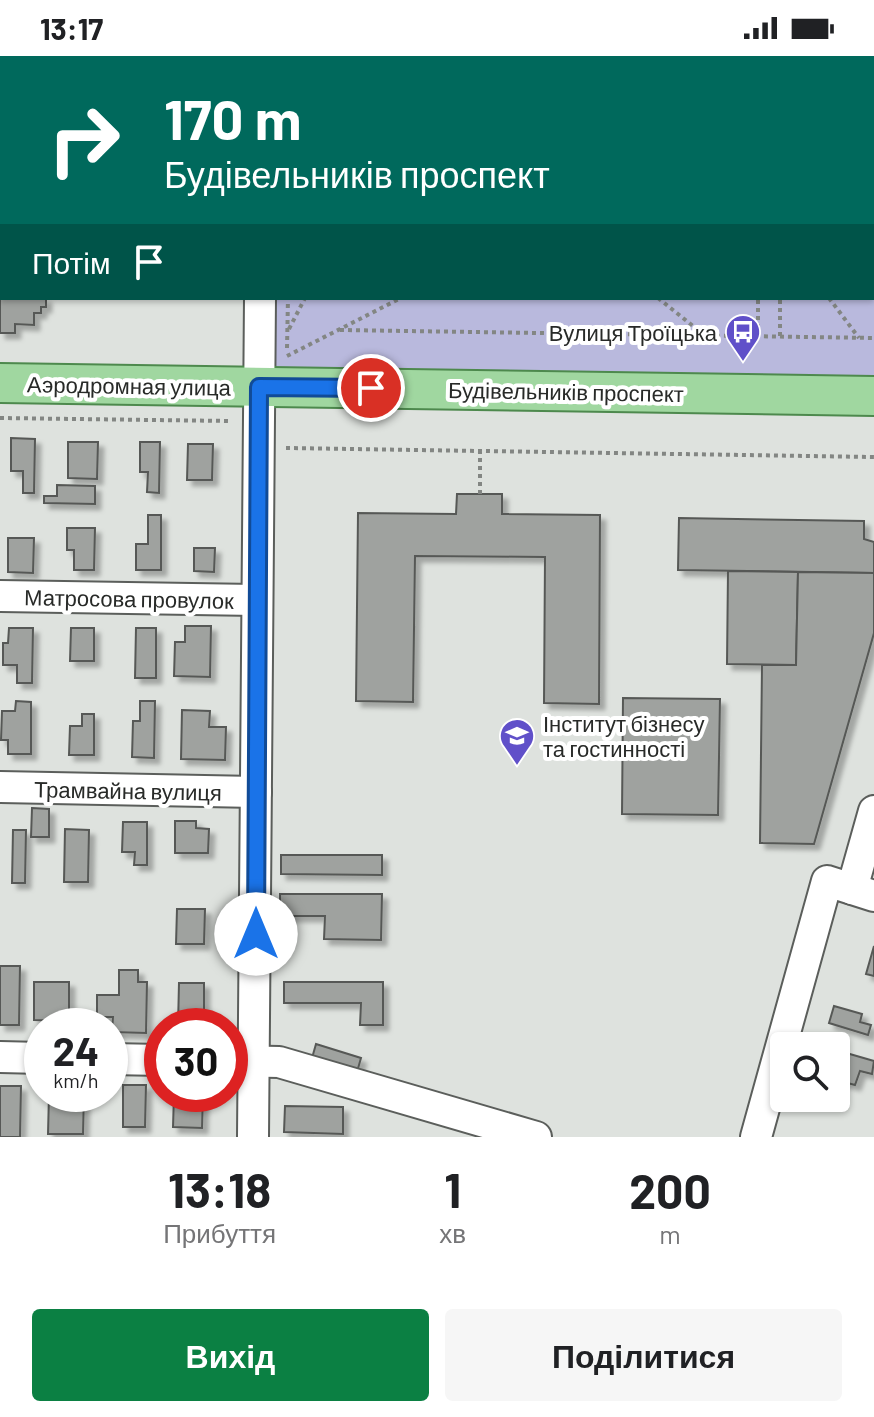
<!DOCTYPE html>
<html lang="uk">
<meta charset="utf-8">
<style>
:root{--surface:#fff;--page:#f6f6f6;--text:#202124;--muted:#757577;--accent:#0b8043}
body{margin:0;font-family:Barlow,sans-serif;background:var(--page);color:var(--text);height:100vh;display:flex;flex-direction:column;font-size:30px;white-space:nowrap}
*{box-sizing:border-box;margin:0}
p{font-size:26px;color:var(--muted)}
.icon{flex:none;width:44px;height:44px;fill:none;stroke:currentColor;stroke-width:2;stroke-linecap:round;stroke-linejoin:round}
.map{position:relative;height:1081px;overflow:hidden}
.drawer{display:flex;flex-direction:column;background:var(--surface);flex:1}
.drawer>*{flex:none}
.guide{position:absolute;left:0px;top:0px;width:874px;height:244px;box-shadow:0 2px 6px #0004;background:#00695c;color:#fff;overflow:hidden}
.buttons{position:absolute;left:770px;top:976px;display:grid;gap:16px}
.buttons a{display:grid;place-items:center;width:80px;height:80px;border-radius:8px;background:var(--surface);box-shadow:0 2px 6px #0004;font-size:40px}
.speed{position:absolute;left:24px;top:952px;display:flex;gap:16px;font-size:40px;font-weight:700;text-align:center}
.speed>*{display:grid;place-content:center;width:104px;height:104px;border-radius:50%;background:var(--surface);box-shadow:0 2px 6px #0004;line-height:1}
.speed small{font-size:20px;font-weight:400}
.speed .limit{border:12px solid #d22;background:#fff;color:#111}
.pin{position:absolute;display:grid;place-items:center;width:68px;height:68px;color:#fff;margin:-34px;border:4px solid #fff;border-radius:50%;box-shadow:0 2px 8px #0007}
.me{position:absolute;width:88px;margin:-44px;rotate:0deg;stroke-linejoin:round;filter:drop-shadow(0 0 6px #0008)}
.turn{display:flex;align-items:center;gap:28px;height:168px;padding:0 32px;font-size:36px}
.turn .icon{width:104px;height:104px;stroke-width:2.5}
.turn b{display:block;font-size:56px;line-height:68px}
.then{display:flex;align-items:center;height:76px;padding:0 32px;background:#0003;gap:16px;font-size:30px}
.eta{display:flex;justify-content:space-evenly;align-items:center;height:136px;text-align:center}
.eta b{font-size:48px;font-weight:700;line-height:56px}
.cta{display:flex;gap:16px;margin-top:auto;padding:16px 32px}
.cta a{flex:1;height:92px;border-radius:8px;background:var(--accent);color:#fff;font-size:32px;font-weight:700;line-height:92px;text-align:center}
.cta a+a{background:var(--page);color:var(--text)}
.status{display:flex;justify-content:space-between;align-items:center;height:56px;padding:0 40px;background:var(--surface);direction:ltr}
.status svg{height:22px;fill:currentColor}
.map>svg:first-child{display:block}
.green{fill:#b9b9dd}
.building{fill:#9fa29f;stroke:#575956;stroke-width:2;filter:url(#shadow)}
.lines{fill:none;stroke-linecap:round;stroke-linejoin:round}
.minor-casing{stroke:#5b5e5b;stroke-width:34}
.major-casing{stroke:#4d894d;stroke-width:42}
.path{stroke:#838683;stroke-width:4;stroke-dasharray:4 4;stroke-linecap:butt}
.minor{stroke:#fff;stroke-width:30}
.major{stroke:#a0d7a0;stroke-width:38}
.route-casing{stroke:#114b97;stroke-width:20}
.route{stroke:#1a73e8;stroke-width:14}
.labels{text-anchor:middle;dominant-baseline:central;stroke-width:8;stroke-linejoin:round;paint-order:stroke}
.poi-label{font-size:22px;fill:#282a28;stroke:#fff;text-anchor:end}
.street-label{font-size:22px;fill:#282a28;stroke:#fff}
</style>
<div class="status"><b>13:17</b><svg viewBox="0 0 49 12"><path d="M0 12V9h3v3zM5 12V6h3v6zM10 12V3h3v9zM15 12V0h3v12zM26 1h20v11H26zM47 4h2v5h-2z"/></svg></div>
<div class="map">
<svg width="874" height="1081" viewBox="0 0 874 1081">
<defs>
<filter id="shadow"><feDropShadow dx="5.5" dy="5.5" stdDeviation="2" flood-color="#0004"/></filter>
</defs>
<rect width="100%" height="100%" fill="#dee2de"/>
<path class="green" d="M273,0H874V328L269,318L270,242H872V2Z"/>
<g class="building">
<path d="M420,0H560L420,2Z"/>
<rect x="723" y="0" width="102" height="2"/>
<path d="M0,218L2,242H46V251H41V257H34V269L15,268V277H0Z"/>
<path d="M11,382L35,383L34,437H23V415H11Z"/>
<path d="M68,386H98L97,423L68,422Z"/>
<path d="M140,386H160L159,437L147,436L148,416H140Z"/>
<path d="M188,388H213L212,424H187Z"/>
<path d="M57,429L95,430V448L44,447V440H57Z"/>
<path d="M457,438H502V458L600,459L599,648L544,647L545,501L415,500L413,646L356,645L358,457L456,458Z"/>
<path d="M148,459H161V514H136V488H148Z"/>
<path d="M679,462L864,465V483L874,486V517L678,514Z"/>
<path d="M67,472H95L94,514H74V494H67Z"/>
<path d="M8,482H34L33,517L8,516Z"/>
<path d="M194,492H215L214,516L194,515Z"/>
<path d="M728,515L798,516L796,609L727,608Z"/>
<path d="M798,516L874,517V577L814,788L760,787L762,609H796Z"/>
<path d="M185,570H211L210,621L174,620L175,586H185Z"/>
<path d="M9,572H33L32,627H17V609H3V587H8Z"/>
<path d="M71,572H94V605H70Z"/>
<path d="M136,572H156V622H135Z"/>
<path d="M623,642L720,643L718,759L622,758Z"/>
<path d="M16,645L31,646V698H8V684H1L2,655H15Z"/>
<path d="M140,645H155L154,702L132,701L133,665H140Z"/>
<path d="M182,654L210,655L209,671H226L225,704L181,703Z"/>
<path d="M82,658H94V699H69L70,670H82Z"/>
<path d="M32,752L49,753V781H31Z"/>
<path d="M175,765H196V772L209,773L208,797H175Z"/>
<path d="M123,766H147V809H134L135,796H122Z"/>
<path d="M65,773L89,774L88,826H64Z"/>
<path d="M13,774H26L25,827H12Z"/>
<path d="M281,799H382V819L281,818Z"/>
<path d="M280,838H382L381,884L324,883L325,860H280Z"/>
<path d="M177,853H205L204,888H176Z"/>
<path d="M874,890V920L866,918Z"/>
<path d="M0,910H20L19,969H0Z"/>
<path d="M119,914H138V926H147L146,977L112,976L113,961H97V939H119Z"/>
<path d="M34,926H69V965L34,964Z"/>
<path d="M284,926H383V969H360L361,947H284Z"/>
<path d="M179,927H204V970H178Z"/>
<path d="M834,950L862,958L860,966L871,969L868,979L829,967Z"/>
<path d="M316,988L361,1002L355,1023L310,1009Z"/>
<path d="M836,994L874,1005L872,1018L860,1015L855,1029L836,1024Z"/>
<path d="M123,1029H146L145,1071H123Z"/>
<path d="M0,1030H21L20,1081H0Z"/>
<path d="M49,1038H84L83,1078H48Z"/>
<path d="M174,1038H203L202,1072L173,1071Z"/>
<path d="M285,1050L343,1051V1078L284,1076Z"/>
</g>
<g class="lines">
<defs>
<g id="minor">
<path d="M263,2V0"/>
<path d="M0,110H2"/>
<path d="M0,540L257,544"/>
<path d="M0,731L256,736"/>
<path d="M852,833L874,755"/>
<path d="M0,1001L42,1002"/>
<path d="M110,1003L162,1004"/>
<path d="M230,1005L279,1006L536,1081"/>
<path d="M253,1081L260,242"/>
<path d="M756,1081L827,825L874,840"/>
</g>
<path id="major" d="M0,327L874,340"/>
</defs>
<use href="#minor" class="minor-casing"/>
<use href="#major" class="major-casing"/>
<g class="path">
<path d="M291,2V0"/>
<path d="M361,2V0"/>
<path d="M567,2V0"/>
<path d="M840,2V0"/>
<path d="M872,30L874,32"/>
<path d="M872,80L874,82"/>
<path d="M872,216L874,218"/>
<path d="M658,242L703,278"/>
<path d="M829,242L859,282"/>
<path d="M289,273L305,242"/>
<path d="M340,274L874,282"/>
<path d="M758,280V242"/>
<path d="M780,280V242"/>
<path d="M287,292L288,242"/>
<path d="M287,300L401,242"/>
<path d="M0,362L230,365"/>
<path d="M286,392L874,401"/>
<path d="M480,438V396"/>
</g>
<use href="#minor" class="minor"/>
<use href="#major" class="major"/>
</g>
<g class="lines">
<defs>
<path id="route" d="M256,878L259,331L371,332"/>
</defs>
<use href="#route" class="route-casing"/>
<use href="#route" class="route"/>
</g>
<defs>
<symbol id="bus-pin" viewBox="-11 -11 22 30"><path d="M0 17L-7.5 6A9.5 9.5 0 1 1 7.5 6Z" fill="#6050c9" stroke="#fff"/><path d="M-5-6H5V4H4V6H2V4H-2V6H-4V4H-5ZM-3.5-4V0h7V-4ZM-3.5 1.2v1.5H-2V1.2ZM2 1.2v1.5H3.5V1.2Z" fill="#fff"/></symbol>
<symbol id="university-pin" viewBox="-11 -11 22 30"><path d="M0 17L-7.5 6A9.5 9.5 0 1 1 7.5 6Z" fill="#6050c9" stroke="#fff"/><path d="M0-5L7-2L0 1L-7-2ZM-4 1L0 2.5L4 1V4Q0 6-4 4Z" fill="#fff"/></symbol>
</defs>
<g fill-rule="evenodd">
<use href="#bus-pin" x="723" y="256" width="40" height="54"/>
<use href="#university-pin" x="497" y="660" width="40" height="54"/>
</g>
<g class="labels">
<g class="poi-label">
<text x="717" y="276">Вулиця Троїцька</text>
<text x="543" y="667" text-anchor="start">Інститут бізнесу<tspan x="543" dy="25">та гостинності</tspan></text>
</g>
<g class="street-label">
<text transform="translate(129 329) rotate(1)">Аэродромная улица</text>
<text transform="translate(566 335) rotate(1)">Будівельників проспект</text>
<text transform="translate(129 542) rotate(1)">Матросова провулок</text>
<text transform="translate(128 734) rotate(1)">Трамвайна вулиця</text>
</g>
</g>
</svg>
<div class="buttons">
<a><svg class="icon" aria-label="search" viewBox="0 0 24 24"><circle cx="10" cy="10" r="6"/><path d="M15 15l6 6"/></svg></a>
</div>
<div class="speed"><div>24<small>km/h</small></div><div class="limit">30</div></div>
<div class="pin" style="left:371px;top:332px;background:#d93025"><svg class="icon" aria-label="arrive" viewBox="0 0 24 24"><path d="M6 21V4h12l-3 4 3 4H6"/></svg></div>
<svg class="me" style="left:256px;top:878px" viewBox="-20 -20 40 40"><circle r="19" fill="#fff"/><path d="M0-13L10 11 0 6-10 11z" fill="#1a73e8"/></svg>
<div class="guide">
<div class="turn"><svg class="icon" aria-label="right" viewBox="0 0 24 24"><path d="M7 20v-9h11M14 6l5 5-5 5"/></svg><div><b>170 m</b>Будівельників проспект</div></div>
<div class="then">Потім<svg class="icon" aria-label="arrive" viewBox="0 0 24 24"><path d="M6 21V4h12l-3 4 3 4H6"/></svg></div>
</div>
</div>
<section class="drawer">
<div class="eta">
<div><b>13:18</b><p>Прибуття</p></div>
<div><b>1</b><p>хв</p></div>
<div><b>200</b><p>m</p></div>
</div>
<div class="cta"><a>Вихід</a><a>Поділитися</a></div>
</section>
